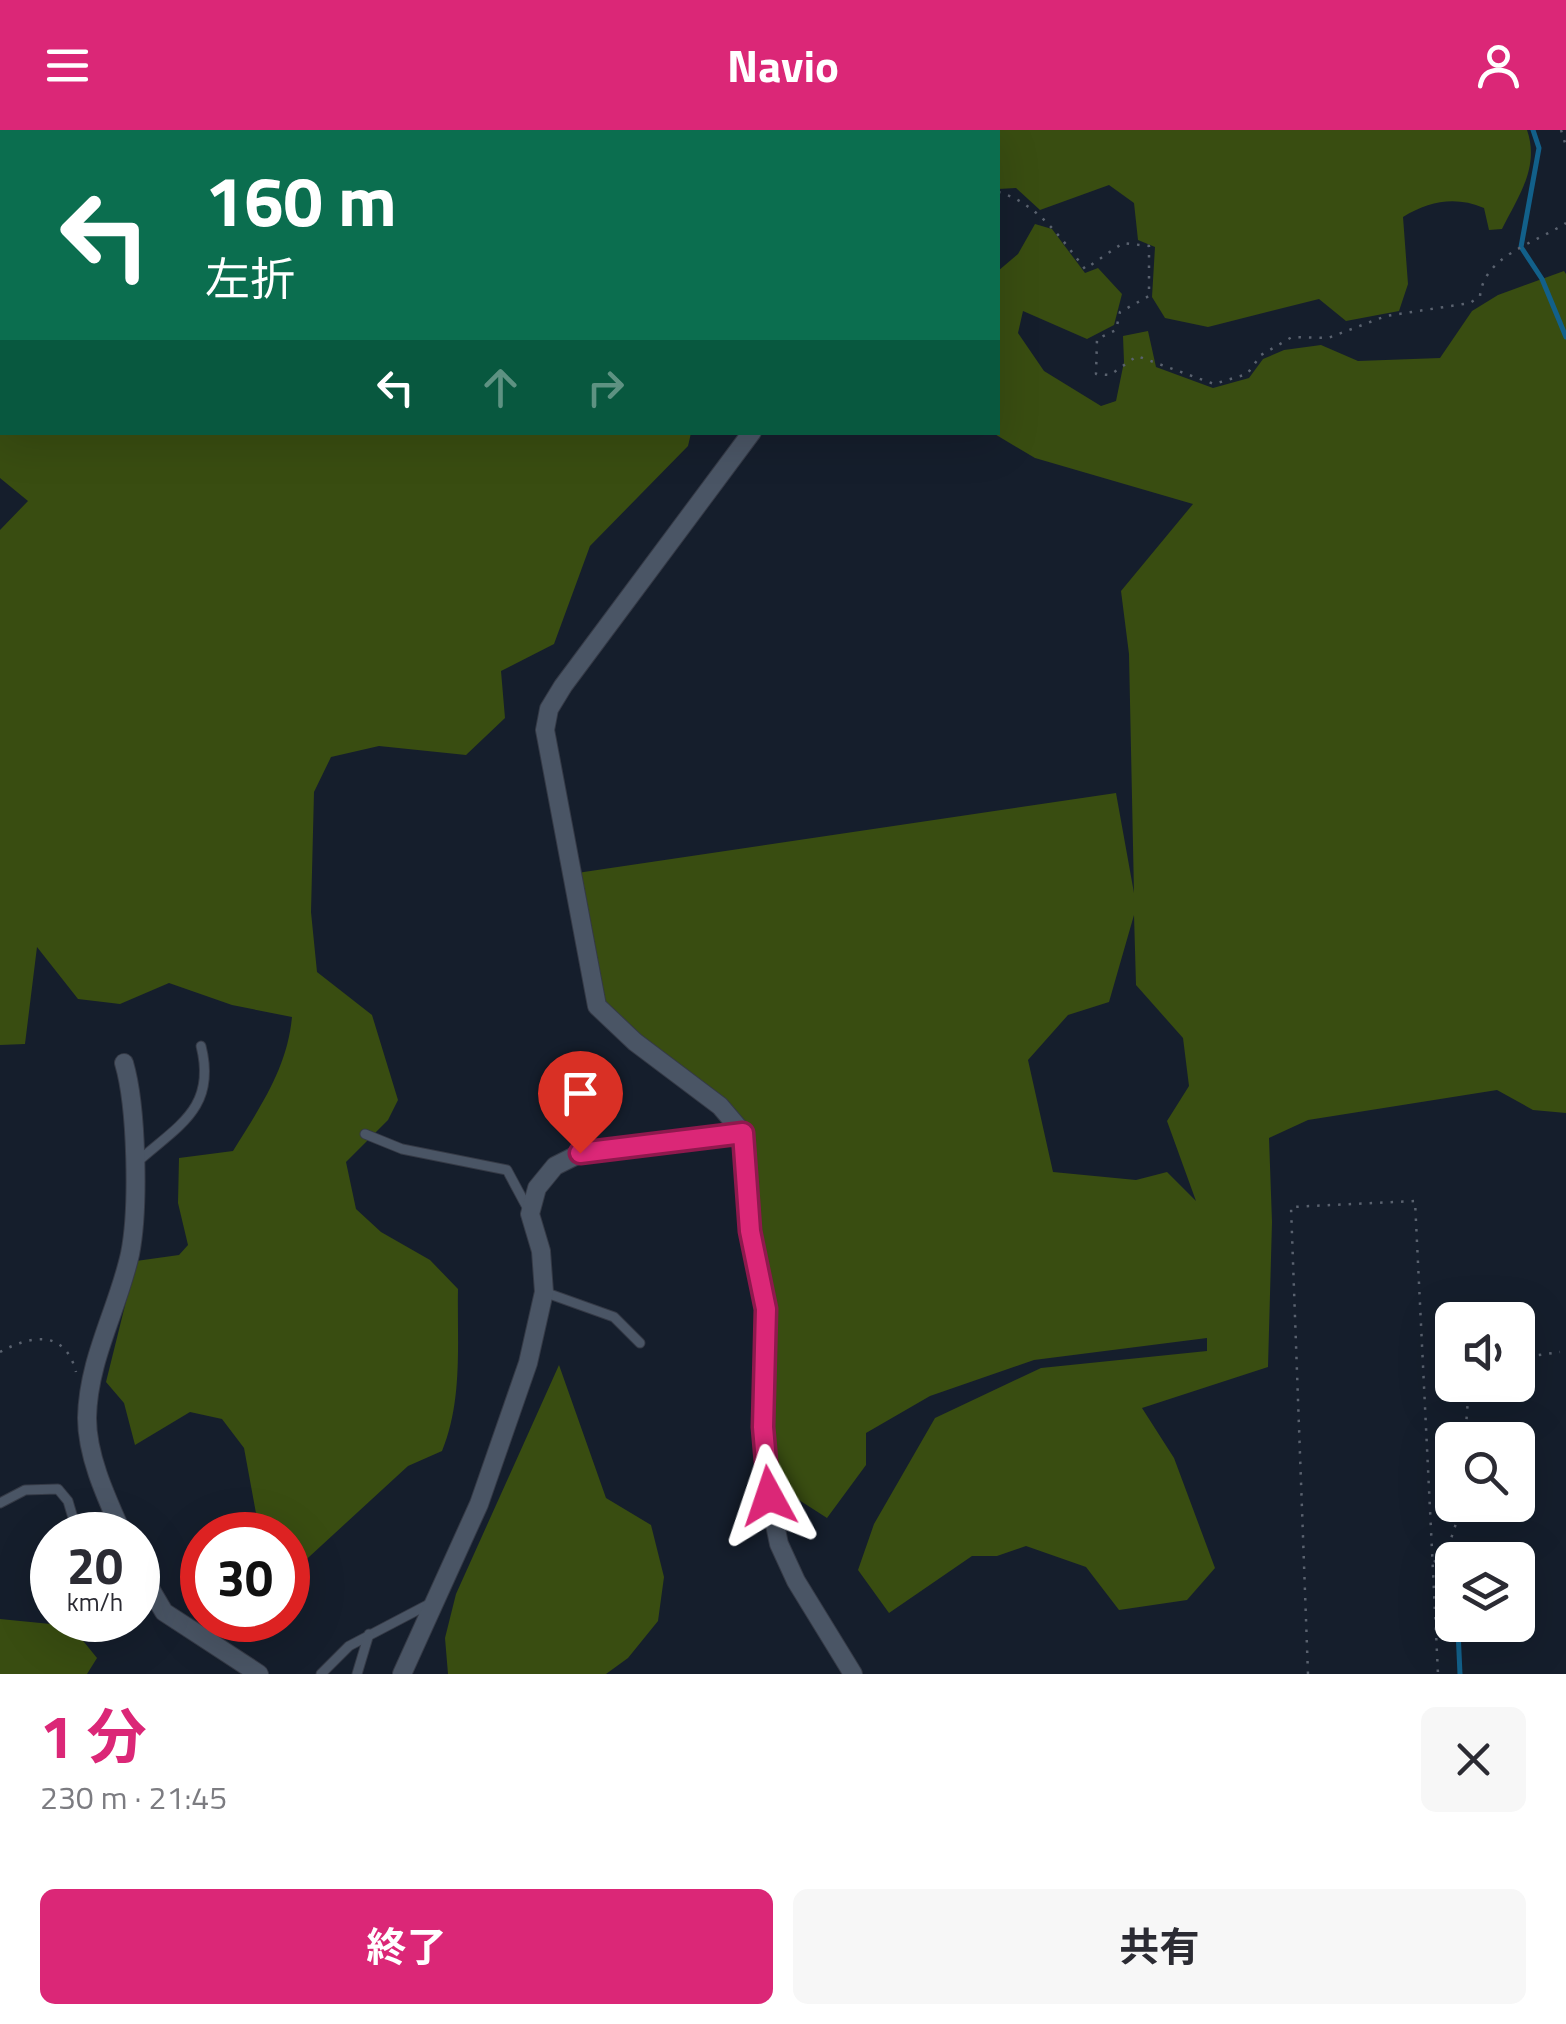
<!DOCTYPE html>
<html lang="ja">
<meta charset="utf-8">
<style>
:root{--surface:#fff;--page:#f7f7f7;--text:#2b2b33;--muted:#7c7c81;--accent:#db2777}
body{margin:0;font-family:"Titillium Web","Noto Sans JP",sans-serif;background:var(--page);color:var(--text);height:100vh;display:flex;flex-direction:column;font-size:38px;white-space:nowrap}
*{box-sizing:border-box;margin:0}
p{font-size:32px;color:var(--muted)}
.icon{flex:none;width:55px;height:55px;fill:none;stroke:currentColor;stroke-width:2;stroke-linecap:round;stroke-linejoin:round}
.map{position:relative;height:1544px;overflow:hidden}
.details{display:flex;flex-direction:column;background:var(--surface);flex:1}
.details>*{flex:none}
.top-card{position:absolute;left:0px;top:0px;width:1000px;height:305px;box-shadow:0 10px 40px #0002;background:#0b6e4f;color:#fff;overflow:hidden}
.tools{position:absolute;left:1435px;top:1172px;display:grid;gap:20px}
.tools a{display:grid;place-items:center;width:100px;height:100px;border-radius:15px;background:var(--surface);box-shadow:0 10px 40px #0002;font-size:50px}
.speed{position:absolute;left:30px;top:1382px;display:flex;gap:20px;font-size:50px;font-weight:700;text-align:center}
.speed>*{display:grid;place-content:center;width:130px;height:130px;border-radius:50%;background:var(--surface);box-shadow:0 10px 40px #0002;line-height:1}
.speed small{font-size:25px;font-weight:400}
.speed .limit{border:15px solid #d22;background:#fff;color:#111}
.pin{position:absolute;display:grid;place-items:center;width:85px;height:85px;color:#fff;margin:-102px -42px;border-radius:50% 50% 50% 0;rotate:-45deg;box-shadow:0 0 10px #0007}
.pin .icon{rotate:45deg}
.me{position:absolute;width:110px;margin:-55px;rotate:355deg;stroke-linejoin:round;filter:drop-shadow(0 0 8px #0008)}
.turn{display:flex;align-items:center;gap:35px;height:210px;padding:0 40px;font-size:45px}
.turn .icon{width:130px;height:130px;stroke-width:2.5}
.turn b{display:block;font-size:70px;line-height:85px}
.lanes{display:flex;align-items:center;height:95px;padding:0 40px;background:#0003;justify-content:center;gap:50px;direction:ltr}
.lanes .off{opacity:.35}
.round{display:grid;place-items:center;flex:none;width:105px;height:105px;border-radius:15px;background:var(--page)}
.head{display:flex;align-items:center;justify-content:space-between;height:170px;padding:0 40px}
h1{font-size:60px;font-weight:700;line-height:75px;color:var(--accent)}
.primary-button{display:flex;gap:20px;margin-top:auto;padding:20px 40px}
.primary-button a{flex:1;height:115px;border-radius:15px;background:var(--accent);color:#fff;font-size:40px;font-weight:700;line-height:115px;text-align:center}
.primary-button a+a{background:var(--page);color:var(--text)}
header{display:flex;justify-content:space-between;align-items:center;height:130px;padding:0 40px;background:var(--accent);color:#fff;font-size:45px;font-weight:700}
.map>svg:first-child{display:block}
.green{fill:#394d11;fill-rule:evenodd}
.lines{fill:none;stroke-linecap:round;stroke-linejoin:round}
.stream{stroke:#12608a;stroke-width:5}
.lane-casing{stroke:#353a46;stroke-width:11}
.street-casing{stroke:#353a46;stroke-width:20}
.path{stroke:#5a626f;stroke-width:2.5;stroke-dasharray:2.5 8;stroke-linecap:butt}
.lane{stroke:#4a5565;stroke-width:9}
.street{stroke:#4a5565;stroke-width:18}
.route-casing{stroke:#8e194d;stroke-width:25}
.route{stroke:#db2777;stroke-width:18}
</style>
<header><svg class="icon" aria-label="menu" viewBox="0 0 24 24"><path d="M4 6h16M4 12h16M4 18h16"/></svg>Navio<svg class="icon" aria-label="person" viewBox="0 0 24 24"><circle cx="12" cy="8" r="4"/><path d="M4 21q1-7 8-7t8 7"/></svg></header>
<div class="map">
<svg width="1566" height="1544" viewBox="0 0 1566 1544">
<rect width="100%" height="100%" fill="#151e2c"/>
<g class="green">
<path d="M0,0H386L2,2V302L691,303L688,316L590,416L554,514L501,541L505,588L466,625L379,616L331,627L314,662L311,782L317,842L372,885L398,970L388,990L346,1032L356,1079L381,1102L430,1130L458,1159C457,1213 463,1270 442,1321L408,1336L297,1438L288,1434V1405H260L244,1318L222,1289L190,1282L135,1315L124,1273L106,1252L136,1131L179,1125L188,1115L178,1073L179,1028L233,1021C260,977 287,939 292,887L232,875L169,853L120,874L78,869L37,817L25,914L0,915V400L28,371L0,348Z"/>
<path d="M637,0H1527C1540,37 1518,67 1502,99L1489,100L1484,78C1455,66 1430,71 1403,87L1408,154L1399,181L1346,191L1319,169L1208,197L1165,188L1152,167L1155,117L1138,110L1134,73L1109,55L1040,80L1016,58L998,59V2Z"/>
<path d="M1035,94L1052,99L1085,143L1098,138L1122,164L1114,195L1087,209L1023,181L1018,203L1044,241L1101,276L1116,271L1124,232L1123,206L1148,201L1156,237L1213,258L1249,248L1263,229L1284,220L1321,215L1358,231L1440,228L1472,181L1498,165L1564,141L1566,144V983L1533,980L1497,960L1308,990L1269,1008L1272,1092L1268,1237L1142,1278L1174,1328L1215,1438L1187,1470L1119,1480L1086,1437L1026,1416L997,1426H972L889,1483L858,1440L874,1394L935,1288L1041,1238L1207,1221V1208L1034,1230L930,1266L866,1303V1335L827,1388L760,1345L763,1206L751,1019L602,872L577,743L1116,663L1134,763L1129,524L1121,461L1193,374L1035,328L993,303L998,302V141L1018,124ZM1134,785L1136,855L1183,908L1189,956L1167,991L1196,1071L1167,1042L1136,1050L1053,1042L1028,930L1068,885L1109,872Z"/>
<path d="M559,1235L606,1368L651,1395L664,1447L658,1491L628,1528L606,1544H448L445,1508L456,1464Z"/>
<path d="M0,1489L71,1496L97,1528L87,1544H0Z"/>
</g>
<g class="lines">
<g class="stream">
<path d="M1533,0L1539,18L1521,117L1542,149L1566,207"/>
<path d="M1458,1500L1460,1544"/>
</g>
<defs>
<g id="lane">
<path d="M365,1004L402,1019L507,1040L529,1081"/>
<path d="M135,1034C177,996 217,979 201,916"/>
<path d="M544,1162L614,1187L640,1213"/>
<path d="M0,1373L25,1360L58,1359L68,1371L78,1405"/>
<path d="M321,1544L349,1516L431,1473"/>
<path d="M357,1544L369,1504"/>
</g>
<g id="street">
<path d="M752,302L563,556L549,579L545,600L597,876L635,912L720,976L743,1003L750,1101L766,1179L763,1297L769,1366L779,1414L796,1451L853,1544"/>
<path d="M123,1405C107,1369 87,1327 87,1288C88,1229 118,1179 130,1124C139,1079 137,977 124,933"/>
<path d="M138,1438L164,1482L259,1544"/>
<path d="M402,1544L479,1374L528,1233L544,1162L541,1121L530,1084L537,1058L555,1036L581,1023L743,1003"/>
</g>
</defs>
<use href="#lane" class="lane-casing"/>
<use href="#street" class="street-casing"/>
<g class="path">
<path d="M714,0L715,2"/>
<path d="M1561,0L1566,16"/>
<path d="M998,62C1037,73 1061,108 1085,139L1123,113L1149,116V166L1120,182L1116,200L1097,209L1096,244L1110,245L1137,226L1214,254L1247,244L1261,225L1292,207L1328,208L1386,186L1470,173L1480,166C1484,126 1533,114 1566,93"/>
<path d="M0,1222C31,1205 65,1199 76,1242"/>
<path d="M1518,1228L1560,1222"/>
<path d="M1465,1310L1469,1255"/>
<path d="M1434,1432L1447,1421L1462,1375"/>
<path d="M1308,1544L1291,1077L1415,1071L1438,1544"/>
</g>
<use href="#lane" class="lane"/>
<use href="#street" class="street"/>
</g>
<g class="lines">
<defs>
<path id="route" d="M580,1023L743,1003L750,1101L766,1179L763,1297L769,1366"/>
</defs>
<use href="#route" class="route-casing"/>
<use href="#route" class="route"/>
</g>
</svg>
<div class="tools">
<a><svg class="icon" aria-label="sound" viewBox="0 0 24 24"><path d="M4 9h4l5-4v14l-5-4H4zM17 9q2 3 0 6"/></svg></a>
<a><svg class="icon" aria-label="search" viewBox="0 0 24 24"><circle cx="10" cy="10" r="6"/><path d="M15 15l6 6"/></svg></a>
<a><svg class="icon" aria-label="layers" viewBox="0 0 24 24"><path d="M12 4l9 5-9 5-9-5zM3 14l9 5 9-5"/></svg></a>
</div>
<div class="speed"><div>20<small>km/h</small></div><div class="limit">30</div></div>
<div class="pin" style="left:580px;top:1023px;background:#d93025"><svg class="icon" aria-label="arrive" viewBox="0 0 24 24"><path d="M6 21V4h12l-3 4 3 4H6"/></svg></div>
<svg class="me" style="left:769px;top:1366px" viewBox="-20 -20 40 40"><path d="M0-17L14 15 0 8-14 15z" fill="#db2777" stroke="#fff" stroke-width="4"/></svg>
<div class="top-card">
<div class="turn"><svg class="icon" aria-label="left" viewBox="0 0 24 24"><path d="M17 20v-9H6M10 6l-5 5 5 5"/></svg><div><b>160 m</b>左折</div></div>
<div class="lanes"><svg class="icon" aria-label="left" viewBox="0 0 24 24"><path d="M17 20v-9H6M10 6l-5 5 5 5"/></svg><svg class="icon off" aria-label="ahead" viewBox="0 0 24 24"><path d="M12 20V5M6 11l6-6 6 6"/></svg><svg class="icon off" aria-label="right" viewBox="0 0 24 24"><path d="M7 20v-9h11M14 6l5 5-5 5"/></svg></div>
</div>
</div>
<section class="details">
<div class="head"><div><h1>1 分</h1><p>230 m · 21:45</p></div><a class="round"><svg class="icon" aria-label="close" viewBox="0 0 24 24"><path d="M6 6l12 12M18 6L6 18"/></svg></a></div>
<div class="primary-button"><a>終了</a><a>共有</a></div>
</section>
